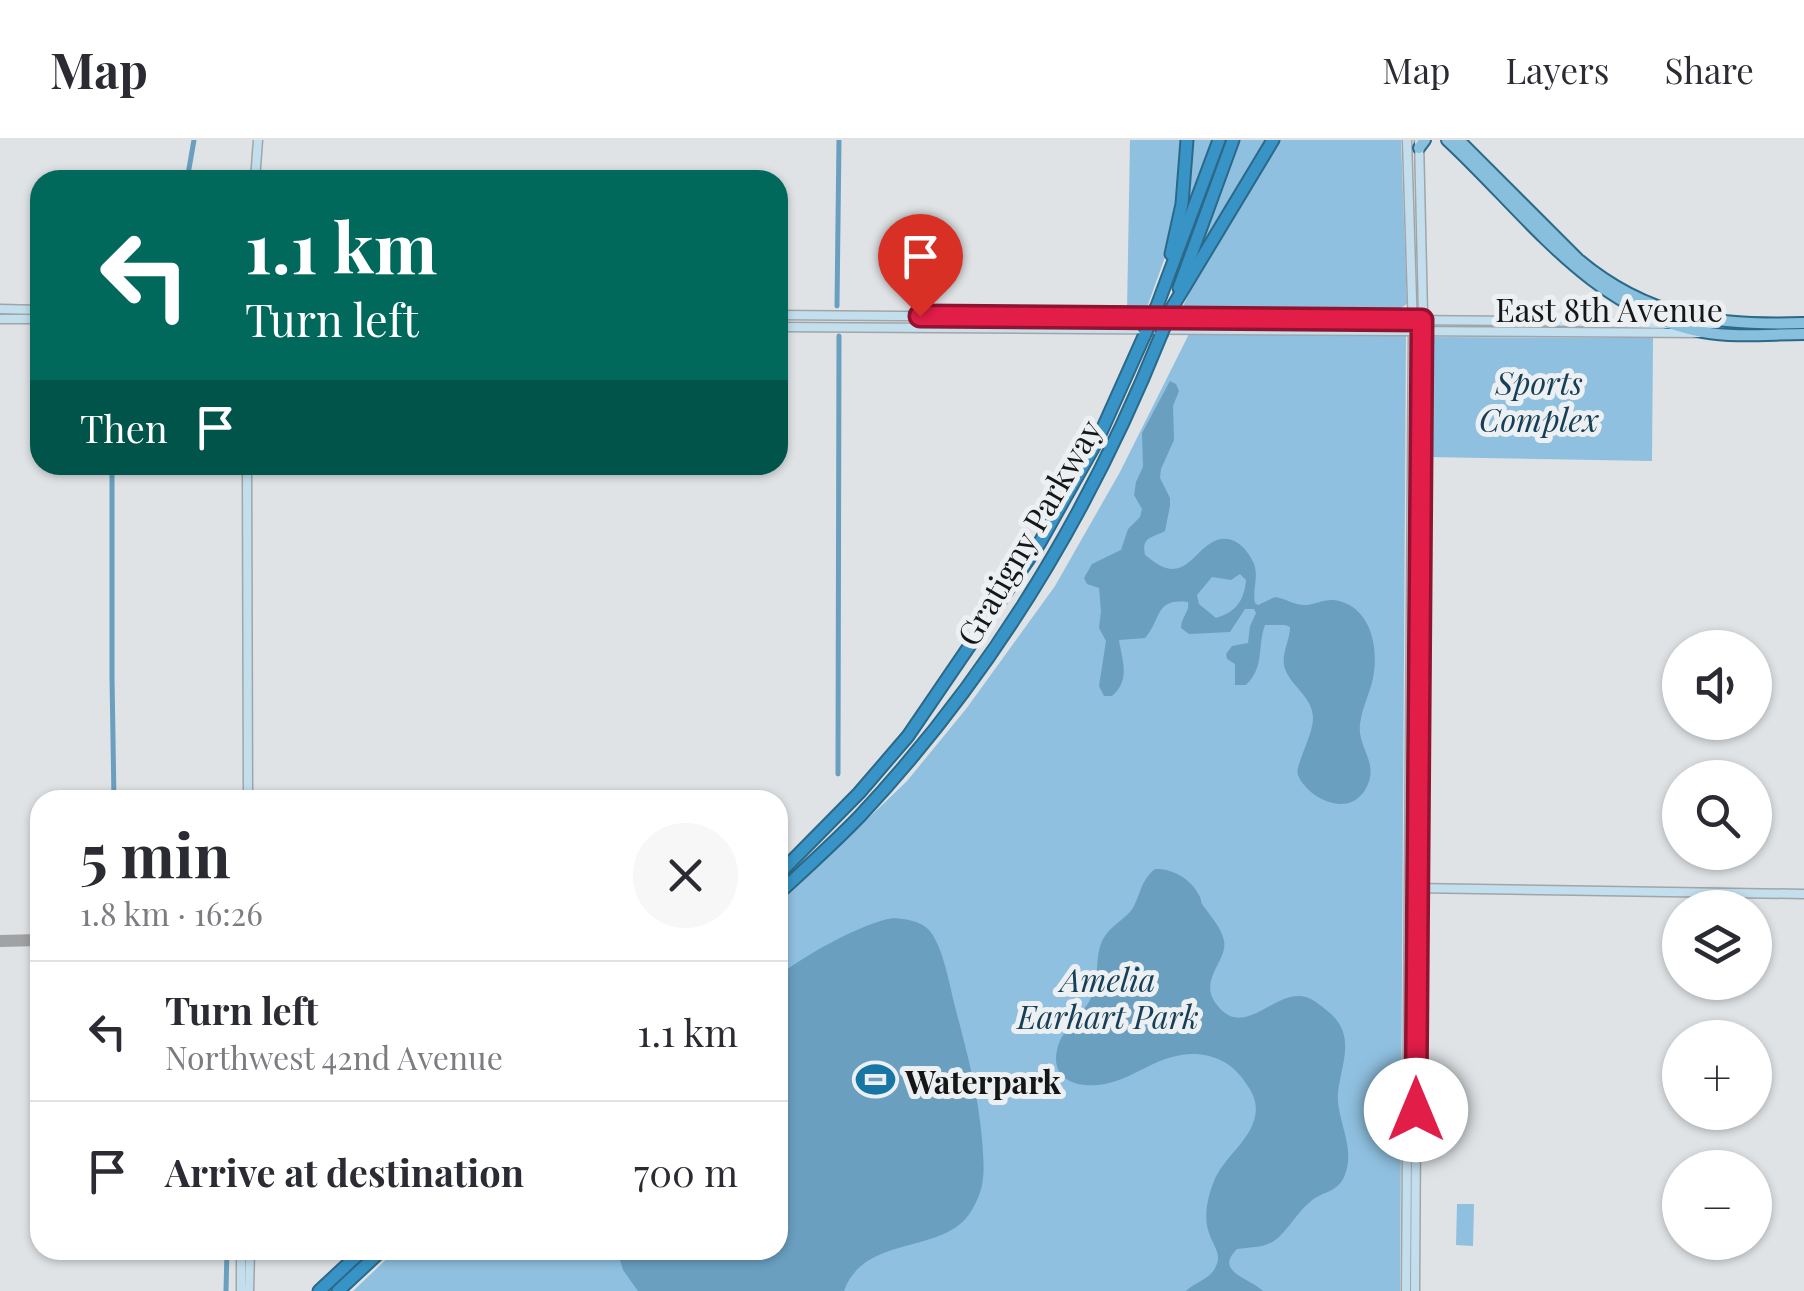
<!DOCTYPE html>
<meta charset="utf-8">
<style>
:root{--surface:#fff;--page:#f7f7f7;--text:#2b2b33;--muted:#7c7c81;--line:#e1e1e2}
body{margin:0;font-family:"Playfair Display",serif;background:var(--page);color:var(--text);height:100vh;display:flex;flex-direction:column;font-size:38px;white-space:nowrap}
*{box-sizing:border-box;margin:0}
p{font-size:32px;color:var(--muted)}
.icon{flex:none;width:55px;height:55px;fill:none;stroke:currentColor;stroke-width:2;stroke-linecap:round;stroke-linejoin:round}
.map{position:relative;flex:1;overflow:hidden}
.side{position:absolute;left:30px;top:650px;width:758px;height:470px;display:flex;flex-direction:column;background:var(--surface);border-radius:30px;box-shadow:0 2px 8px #0004}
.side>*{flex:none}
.top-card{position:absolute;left:30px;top:30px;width:758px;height:305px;border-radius:30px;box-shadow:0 2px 8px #0004;background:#00695c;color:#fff;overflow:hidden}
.tools{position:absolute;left:1662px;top:490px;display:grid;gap:20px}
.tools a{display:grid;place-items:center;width:110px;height:110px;border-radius:50%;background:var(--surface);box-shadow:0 2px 8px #0004;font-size:50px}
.pin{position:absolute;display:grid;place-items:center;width:85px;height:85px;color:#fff;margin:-102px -42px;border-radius:50% 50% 50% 0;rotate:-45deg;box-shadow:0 0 10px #0007}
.pin .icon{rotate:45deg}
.me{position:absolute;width:110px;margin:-55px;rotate:0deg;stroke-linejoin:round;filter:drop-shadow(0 0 8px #0008)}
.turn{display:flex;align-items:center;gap:35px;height:210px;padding:0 50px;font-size:45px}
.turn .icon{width:130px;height:130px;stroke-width:2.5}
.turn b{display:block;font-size:70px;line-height:85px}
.then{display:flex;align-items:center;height:95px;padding:0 50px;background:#0003;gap:20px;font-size:38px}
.round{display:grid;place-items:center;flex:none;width:105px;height:105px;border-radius:52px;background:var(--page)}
.summary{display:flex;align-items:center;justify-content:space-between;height:170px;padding:0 50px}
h1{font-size:60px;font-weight:700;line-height:75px}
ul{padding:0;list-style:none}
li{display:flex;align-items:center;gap:30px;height:140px;padding:0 50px;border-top:2px solid var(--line)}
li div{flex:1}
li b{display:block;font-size:38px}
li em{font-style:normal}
header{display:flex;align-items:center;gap:60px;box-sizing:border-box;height:140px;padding:0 50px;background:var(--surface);border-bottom:2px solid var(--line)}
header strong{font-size:48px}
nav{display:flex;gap:55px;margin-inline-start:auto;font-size:35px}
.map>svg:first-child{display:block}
.green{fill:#8fc0df}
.water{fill:#6a9fc0;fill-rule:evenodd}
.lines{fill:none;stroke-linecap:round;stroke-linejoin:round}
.canal{stroke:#6a9fc0;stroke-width:5}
.taxiway{stroke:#a0a2a4;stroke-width:12}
.secondary-casing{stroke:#a2a5a7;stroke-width:11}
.primary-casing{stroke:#2c6888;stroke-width:14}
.highway-casing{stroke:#2c6888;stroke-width:15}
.secondary{stroke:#c3dfee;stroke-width:8}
.primary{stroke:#88bfdd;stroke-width:10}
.highway{stroke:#3894c6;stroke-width:11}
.highway-bridge-casing{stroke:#2c6888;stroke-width:15;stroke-linecap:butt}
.highway-bridge{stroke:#3894c6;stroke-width:11}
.route-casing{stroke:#92132f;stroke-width:25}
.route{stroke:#e11d48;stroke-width:18}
.labels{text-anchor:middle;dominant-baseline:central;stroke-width:10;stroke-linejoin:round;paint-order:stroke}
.street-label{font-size:32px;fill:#151616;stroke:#edf0f2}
.park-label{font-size:32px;font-style:italic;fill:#143f57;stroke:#edf0f2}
.poi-label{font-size:32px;font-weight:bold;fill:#151616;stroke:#edf0f2;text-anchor:start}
</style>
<header>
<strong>Map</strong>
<nav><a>Map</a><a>Layers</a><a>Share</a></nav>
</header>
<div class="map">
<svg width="1804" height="1151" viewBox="0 0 1804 1151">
<rect width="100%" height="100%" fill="#dfe3e5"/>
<g class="green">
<path d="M1130,0H1183L1181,39L1169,106L1145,173H1127Z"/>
<path d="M1189,0H1212L1181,86Z"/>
<path d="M1240,0H1270L1194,126Z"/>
<path d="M1275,0H1401L1407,164L1391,174L1199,172L1181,170L1213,105Z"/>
<path d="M1189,194L1406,195L1400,1151H353L396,1110H778V765L907,641L966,569L1055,446L1120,332Z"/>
<path d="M1431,197L1653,198L1652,321L1428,317L1427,201Z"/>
<path d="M1457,1064H1474L1473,1106L1456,1105Z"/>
</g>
<g class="water">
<path d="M1170,241L1176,244L1179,251L1173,266L1174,300L1161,329L1160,338L1170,358V366L1165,391C1153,398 1141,396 1145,415C1152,420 1162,429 1172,429C1189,429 1198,410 1211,403C1230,391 1247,407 1254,424C1259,438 1252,449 1255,463L1258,465L1275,457C1285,458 1294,465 1304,465C1314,465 1324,459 1334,460C1369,465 1378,503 1374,532C1372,550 1362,566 1360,584C1357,608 1381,624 1365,650C1348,678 1308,659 1298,635C1294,627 1314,594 1313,577C1312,555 1288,545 1284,525C1282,512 1290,500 1290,487L1285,485H1265C1257,506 1265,527 1246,545H1235V524L1227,519L1226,514L1232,506L1248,503L1250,486L1256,473L1254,469H1245L1230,492L1189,494L1181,488C1181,477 1190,472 1188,462C1154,458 1162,479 1145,498L1119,500C1122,520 1131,540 1112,556H1104L1099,546L1106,501L1099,488L1101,471L1099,448L1087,444L1084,438L1092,424L1121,410L1128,389L1140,377L1142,369L1134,355L1136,342L1143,327L1142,293ZM1240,434L1246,440C1244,461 1236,472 1216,478L1199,464L1197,455L1212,437L1231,440Z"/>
<path d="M1155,729C1172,728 1191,739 1199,755C1204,766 1198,758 1205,768C1212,778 1222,789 1224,801C1228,821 1197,840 1217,865C1245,901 1275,848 1306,857C1315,860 1324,868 1331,874C1356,897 1341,924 1338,953C1336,977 1353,1003 1347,1028C1341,1054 1325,1049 1310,1062C1298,1071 1286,1093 1274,1101C1263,1108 1249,1107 1237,1109C1214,1132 1248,1137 1263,1151H1186C1194,1143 1211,1138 1215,1128C1223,1114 1213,1106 1209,1093C1203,1076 1208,1056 1214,1041C1224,1017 1249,1002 1255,977C1258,963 1253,953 1245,942C1229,917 1200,909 1172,917C1152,922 1135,935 1116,941C1091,950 1049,947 1057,910C1062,886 1085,876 1093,853C1099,836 1095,817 1102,801C1110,785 1125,780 1133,768C1141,753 1141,740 1155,729Z"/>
<path d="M894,778C905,779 921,781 929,790C942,804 950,845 954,863C966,908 978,952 982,999C983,1014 985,1030 982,1045C980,1055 975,1065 970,1073C943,1115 864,1094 844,1151H638L623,1130L617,1110H778V836C802,817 863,782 894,778Z"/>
</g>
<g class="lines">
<g class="canal">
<path d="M187,40L194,0"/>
<path d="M837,166L839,0"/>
<path d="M112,325V537L114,660"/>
<path d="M838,634L839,196"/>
<path d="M226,1151L227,1110"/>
</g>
<path class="taxiway" d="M0,801L40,800"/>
<defs>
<g id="secondary">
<path d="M255,40L258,0"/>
<path d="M0,169L40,170"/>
<path d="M778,175L1531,181L1667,184"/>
<path d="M0,179H40"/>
<path d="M1686,184H1717"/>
<path d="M778,187L1699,193"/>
<path d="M247,325L248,660"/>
<path d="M1414,748L1804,754"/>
<path d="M241,1151V1110"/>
<path d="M249,1151L250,1110"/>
<path d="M1406,1151L1413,191L1407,0"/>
<path d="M1415,1151L1420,326L1423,174L1419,0"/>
</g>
<g id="primary">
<path d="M1447,0C1525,72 1591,171 1703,192C1734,198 1772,194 1804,194"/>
<path d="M1459,0L1578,119C1648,178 1716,186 1804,183"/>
<path d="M1419,8L1425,0"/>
</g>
<g id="highway">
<path d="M1171,114L1182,64L1187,0"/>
<path d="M1179,148L1233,0"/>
<path d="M1157,166L1219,0"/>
<path d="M1173,166L1273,0"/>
<path d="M778,735L859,653L908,596L1039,404L1097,301L1145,194"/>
<path d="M778,754C805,729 834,703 860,676C991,536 1090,372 1161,195"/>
<path d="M319,1151L363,1110"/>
<path d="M338,1151L382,1110"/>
</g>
</defs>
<use href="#secondary" class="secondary-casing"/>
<use href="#primary" class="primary-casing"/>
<use href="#highway" class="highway-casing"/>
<use href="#secondary" class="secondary"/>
<use href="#primary" class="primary"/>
<use href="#highway" class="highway"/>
<defs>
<g id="highway-bridge">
<path d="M1145,194L1157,166"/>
<path d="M1161,195L1173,166"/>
</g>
</defs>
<use href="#highway-bridge" class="highway-bridge-casing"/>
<use href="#highway-bridge" class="highway-bridge"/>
</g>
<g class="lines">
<defs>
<path id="route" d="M920,176L1422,180L1416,970"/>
</defs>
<use href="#route" class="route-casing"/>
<use href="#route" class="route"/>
</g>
<defs>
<symbol id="stadium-bare" viewBox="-9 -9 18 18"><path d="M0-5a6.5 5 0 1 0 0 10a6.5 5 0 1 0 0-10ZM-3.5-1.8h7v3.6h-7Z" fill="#1876a4" stroke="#edf0f2" stroke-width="2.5" paint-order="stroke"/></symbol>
</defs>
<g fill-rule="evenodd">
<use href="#stadium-bare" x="848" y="912" width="55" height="55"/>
</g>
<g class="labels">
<g class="street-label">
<text x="1609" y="168">East 8th Avenue</text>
<text transform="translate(1028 392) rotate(-60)">Gratigny Parkway</text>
</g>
<g class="park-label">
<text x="1539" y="241">Sports<tspan x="1539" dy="37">Complex</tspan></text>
<text x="1108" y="838">Amelia<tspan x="1108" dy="37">Earhart Park</tspan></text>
</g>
<g class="poi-label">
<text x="905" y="940">Waterpark</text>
</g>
</g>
</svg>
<div class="tools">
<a><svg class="icon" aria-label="sound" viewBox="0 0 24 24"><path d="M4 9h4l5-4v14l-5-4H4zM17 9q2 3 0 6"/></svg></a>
<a><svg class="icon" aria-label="search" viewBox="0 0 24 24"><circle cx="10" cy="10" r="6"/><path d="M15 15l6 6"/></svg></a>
<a><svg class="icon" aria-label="layers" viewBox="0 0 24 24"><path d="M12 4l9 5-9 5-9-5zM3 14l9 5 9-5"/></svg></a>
<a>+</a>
<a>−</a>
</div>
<div class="pin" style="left:920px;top:176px;background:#d93025"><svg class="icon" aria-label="arrive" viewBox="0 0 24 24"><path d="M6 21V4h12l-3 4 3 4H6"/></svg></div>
<svg class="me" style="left:1416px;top:970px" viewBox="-20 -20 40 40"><circle r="19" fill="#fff"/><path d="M0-13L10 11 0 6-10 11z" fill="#e11d48"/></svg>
<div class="top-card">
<div class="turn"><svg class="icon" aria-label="left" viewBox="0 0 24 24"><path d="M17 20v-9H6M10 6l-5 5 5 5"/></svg><div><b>1.1 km</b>Turn left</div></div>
<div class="then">Then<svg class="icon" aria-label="arrive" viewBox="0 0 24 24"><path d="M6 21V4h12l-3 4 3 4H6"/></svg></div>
</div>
<section class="side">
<div class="summary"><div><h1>5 min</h1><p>1.8 km · 16:26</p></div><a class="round"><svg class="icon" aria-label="close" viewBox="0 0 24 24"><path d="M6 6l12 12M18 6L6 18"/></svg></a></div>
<ul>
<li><svg class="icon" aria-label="left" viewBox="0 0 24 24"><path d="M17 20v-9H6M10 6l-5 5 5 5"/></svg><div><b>Turn left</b><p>Northwest 42nd Avenue</p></div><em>1.1 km</em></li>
<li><svg class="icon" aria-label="arrive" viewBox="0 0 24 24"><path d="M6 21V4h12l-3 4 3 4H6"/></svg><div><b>Arrive at destination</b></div><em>700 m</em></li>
</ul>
</section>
</div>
